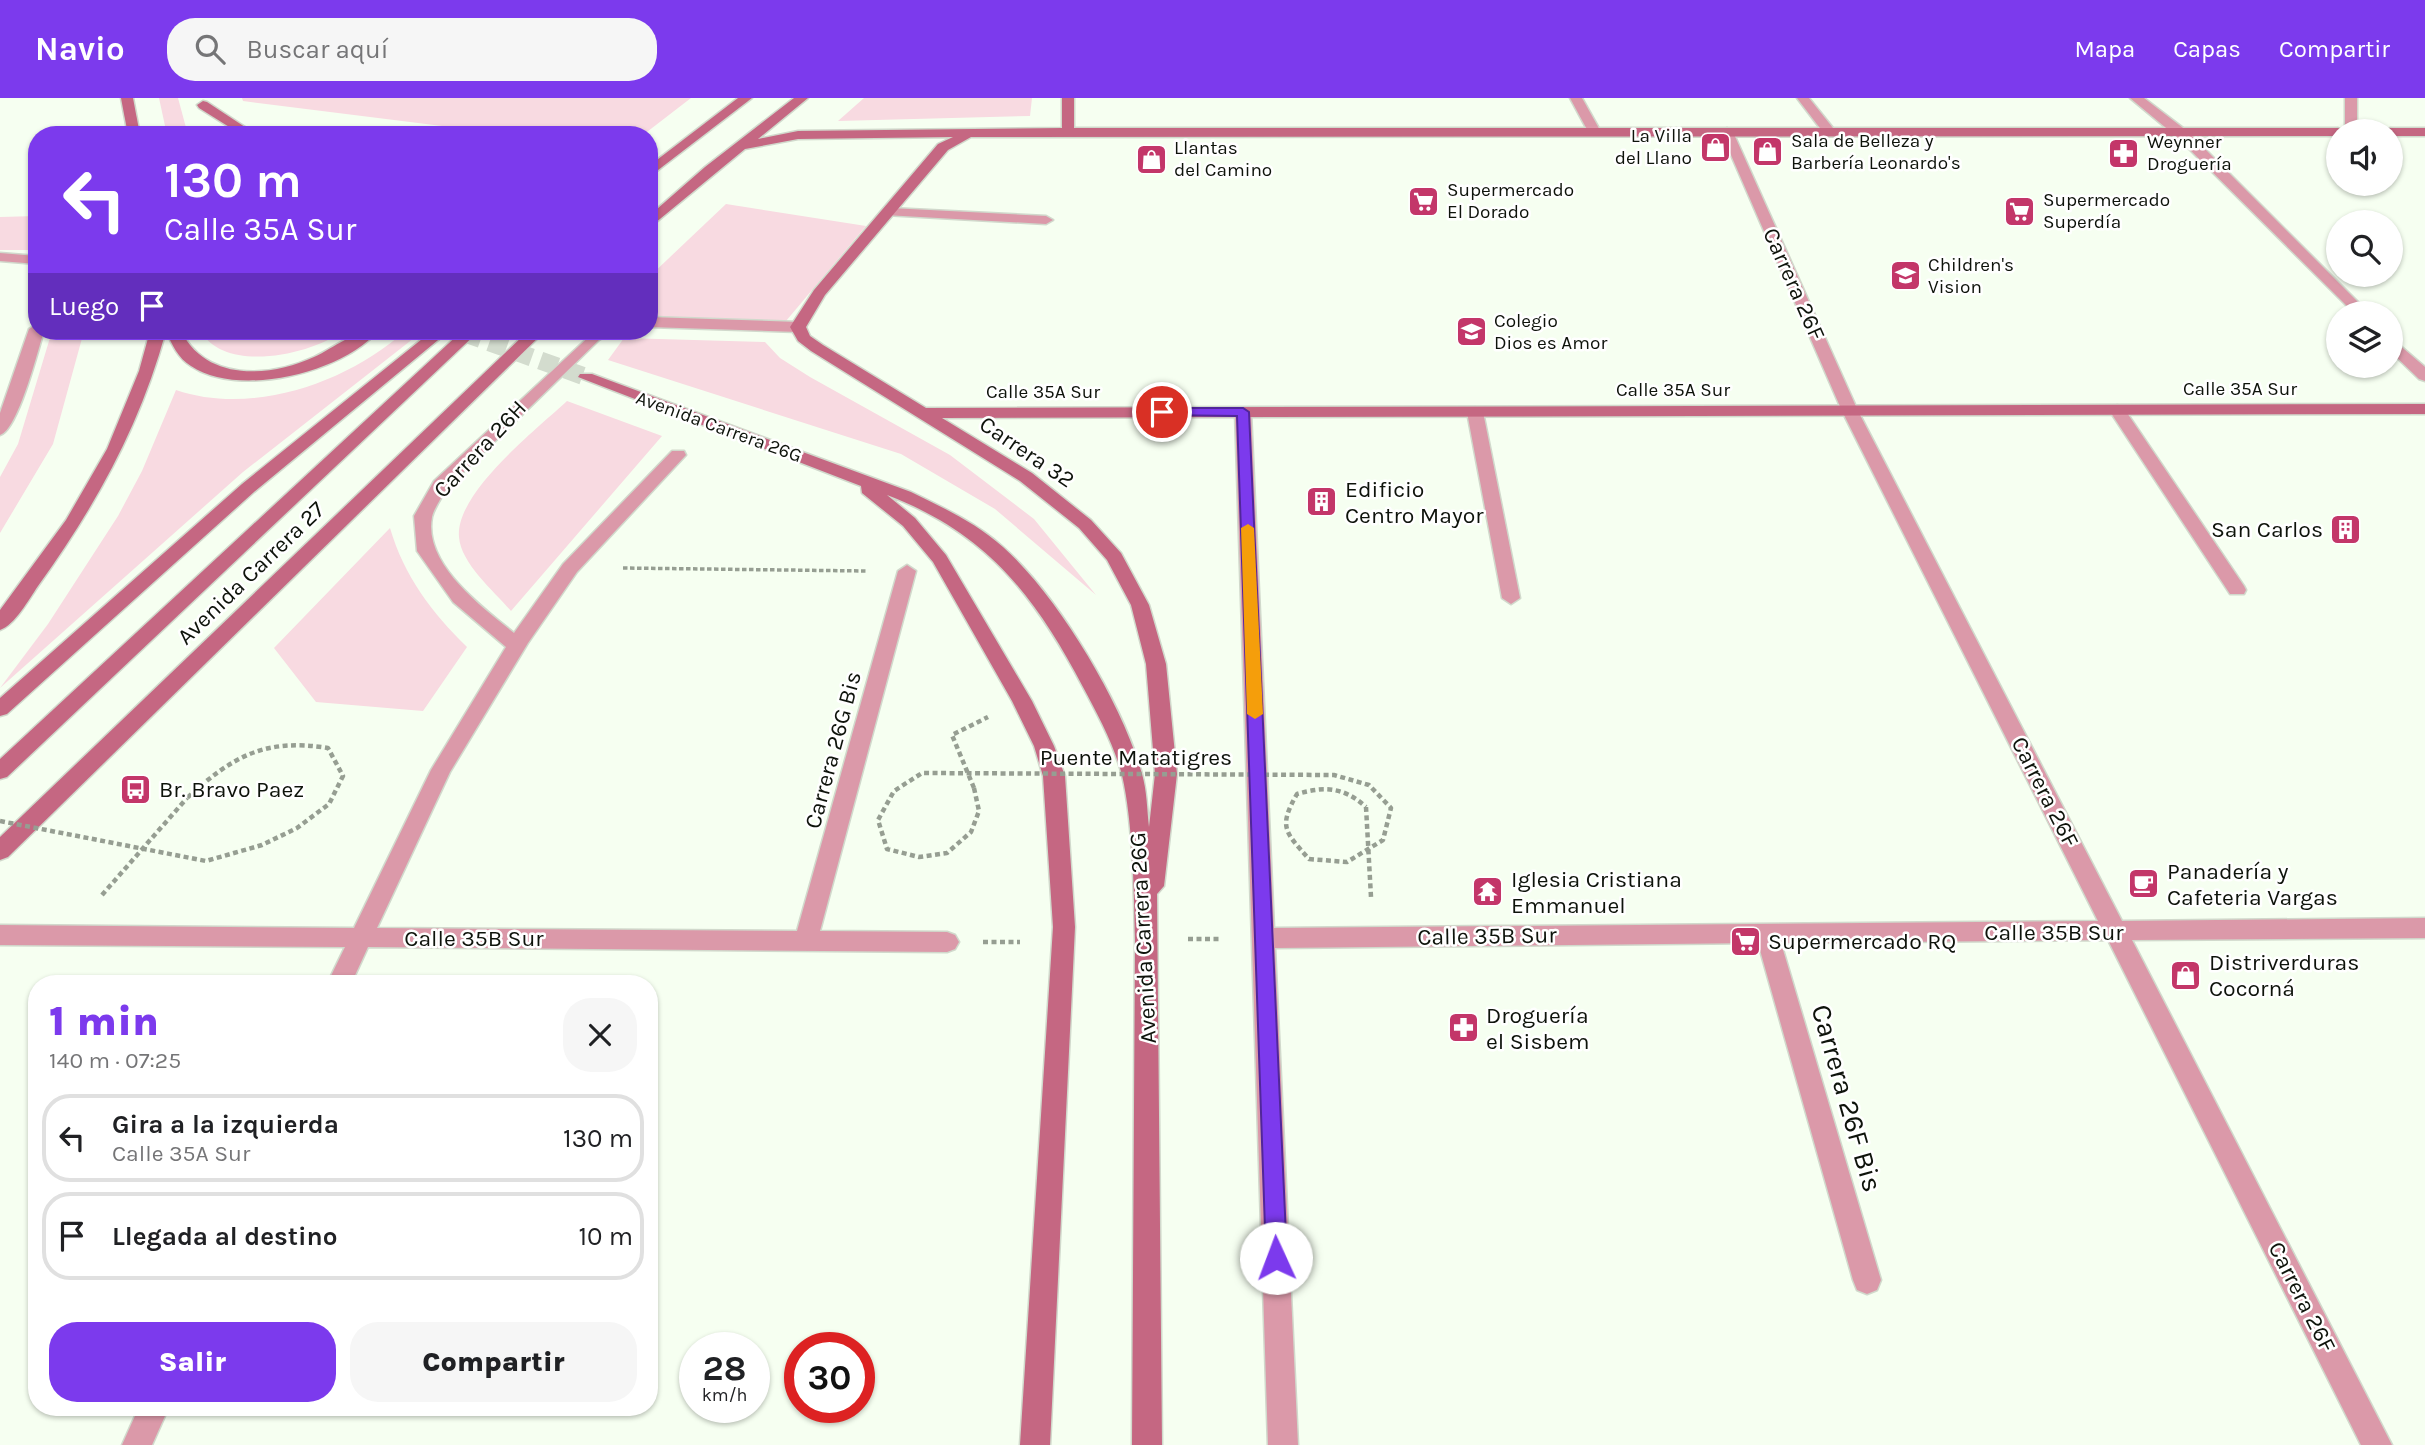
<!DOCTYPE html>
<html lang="es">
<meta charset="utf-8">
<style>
:root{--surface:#fff;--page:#f6f6f6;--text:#202124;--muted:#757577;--line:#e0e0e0;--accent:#7c3aed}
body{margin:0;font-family:Karla,sans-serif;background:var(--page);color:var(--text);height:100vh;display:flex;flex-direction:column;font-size:26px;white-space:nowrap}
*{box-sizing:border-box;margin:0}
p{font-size:23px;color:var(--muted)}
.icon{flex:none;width:38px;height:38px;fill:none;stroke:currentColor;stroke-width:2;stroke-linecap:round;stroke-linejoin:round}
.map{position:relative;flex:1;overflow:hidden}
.sheet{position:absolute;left:28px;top:877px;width:630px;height:441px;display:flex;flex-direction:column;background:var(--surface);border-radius:28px;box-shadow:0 2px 5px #0004}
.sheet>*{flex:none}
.banner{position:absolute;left:28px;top:28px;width:630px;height:214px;border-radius:28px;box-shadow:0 2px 5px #0004;background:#7c3aed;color:#fff;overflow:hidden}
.controls{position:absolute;left:2326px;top:21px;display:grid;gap:14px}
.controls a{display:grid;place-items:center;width:77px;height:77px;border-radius:50%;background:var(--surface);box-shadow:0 2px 5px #0004;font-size:35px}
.speed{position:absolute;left:679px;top:1234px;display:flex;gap:14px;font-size:35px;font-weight:700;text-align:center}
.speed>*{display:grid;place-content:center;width:91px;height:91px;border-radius:50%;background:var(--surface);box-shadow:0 2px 5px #0004;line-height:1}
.speed small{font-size:18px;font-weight:400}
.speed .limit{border:10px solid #d22;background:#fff;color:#111}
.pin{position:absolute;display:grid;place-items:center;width:60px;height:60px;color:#fff;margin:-30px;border:4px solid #fff;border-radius:50%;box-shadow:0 2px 7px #0007}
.me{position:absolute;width:77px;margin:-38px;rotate:358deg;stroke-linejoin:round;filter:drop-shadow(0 0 5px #0008)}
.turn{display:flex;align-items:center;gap:24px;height:147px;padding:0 21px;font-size:32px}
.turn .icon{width:91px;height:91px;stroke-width:2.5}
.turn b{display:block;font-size:49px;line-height:60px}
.then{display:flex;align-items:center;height:66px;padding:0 21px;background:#0003;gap:14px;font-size:26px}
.round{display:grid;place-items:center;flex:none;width:74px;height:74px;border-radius:28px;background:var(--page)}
.head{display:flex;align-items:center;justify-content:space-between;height:119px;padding:0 21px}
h1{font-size:42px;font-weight:800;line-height:52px;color:var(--accent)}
.primary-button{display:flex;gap:14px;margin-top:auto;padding:14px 21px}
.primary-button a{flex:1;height:80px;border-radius:28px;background:var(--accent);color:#fff;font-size:28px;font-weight:800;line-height:80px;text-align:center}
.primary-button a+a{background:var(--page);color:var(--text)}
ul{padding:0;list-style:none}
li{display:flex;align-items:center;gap:21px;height:88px;margin:0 14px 10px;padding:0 7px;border:4px solid var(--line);border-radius:28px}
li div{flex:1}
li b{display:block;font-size:26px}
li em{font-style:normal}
header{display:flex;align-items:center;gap:42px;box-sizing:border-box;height:98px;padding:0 35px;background:var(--accent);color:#fff}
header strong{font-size:33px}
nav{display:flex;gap:38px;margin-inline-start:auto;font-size:24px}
.search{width:490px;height:63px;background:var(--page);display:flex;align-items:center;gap:18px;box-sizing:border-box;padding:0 24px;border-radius:28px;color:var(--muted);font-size:26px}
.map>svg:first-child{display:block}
.green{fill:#f8dae1}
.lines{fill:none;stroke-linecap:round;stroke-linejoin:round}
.secondary-tunnel-far1{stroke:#d3dcce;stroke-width:14;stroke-dasharray:14 7;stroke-linecap:butt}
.secondary-tunnel{stroke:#d3dcce;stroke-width:18;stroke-dasharray:18 9;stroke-linecap:butt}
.lane-casing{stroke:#d1d9cc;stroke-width:3}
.street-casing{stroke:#d1d9cc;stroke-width:3}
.secondary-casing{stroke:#d1d9cc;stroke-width:3}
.path-far1{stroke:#969e92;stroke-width:3.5;stroke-dasharray:4.5 2.5;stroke-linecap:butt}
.path{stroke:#969e92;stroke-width:4.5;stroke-dasharray:5 3.5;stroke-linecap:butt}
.lane{fill:#db99a9;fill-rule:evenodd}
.street{fill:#db99a9;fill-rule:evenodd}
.secondary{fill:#c56782;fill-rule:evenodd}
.path-bridge{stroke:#969e92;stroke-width:4.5;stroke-dasharray:5 3.5;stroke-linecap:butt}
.route{fill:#7c3aed;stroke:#51269a;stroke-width:2}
.slow{fill:#f59e0b}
.labels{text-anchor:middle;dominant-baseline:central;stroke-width:5;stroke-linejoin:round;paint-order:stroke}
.far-poi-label{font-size:19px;fill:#0e130b;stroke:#fff;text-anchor:start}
.far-street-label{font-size:19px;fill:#0e130b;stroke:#fff}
.street-label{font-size:23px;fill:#0e130b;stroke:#fff}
.poi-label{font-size:23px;fill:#0e130b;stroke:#fff;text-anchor:start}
.near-street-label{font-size:28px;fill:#0e130b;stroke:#fff}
</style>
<header>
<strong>Navio</strong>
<div class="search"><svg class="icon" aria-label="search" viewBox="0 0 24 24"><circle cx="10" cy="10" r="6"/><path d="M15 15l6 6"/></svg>Buscar aquí</div>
<nav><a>Mapa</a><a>Capas</a><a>Compartir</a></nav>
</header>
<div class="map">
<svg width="2425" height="1347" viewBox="0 0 2425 1347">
<rect width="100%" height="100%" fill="#f6fff1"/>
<g class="green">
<path d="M159,0H178L188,37H167Z"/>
<path d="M242,0H691L643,37H514L243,3Z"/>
<path d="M864,0H1032L1030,18L838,23Z"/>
<path d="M726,106L866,128L786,223L649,219V179Z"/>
<path d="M37,118V152H0V119Z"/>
<path d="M52,233H84L53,346L0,435V379L18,346Z"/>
<path d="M201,233H343C311,257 224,276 201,233Z"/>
<path d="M405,233H423L243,374L0,590L48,526L118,418L142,373L176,292C252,318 347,285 405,233Z"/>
<path d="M624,240L765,244L780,260L810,279L950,357L1034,421L1096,497L995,411L901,356L608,262Z"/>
<path d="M567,303L662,338L511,513C495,494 461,466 459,439C455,395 537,331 567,303Z"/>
<path d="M390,430C404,478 432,515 467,549L423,613L316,604L274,550Z"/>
</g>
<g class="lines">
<path class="secondary-tunnel-far1" d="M459,233L469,237"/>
<path class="secondary-tunnel" d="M464,235L586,279"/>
<defs>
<path id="lane" d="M890,110L1046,118L1053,122L1046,126L885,117L883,114Z"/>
<g id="street">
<path d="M1570,0H1582L1601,34L1600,37H1590Z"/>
<path d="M1797,0H1809L1837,35L1836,38H1826Z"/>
<path d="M2130,0H2144L2187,33L2369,215H2354L2177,39Z"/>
<rect x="2345" y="0" width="12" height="33"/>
<path d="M1727,30L1733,34L1858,313L2122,823L2425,820V840L2132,842L2392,1347H2361L2108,842L1781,845L1881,1182L1877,1192L1867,1196L1857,1192L1853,1182L1758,845L1275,850L1298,1347H1268L1235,314L1237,311H1249L1251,314L1274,830L2098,823L1842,313L1721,34Z"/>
<path d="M0,155L37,158V166L0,163Z"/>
<path d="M649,219L798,224L806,229L798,234L649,229Z"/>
<path d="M37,226V233H44C38,252 18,332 0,337V315L29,231Z"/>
<path d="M595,233H614L599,242L447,390C442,399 434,410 432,419C423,466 482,509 514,535L563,466L672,353H684L686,357L577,474L528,545L450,674L377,830L797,833L898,473L907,467L916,473L820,833L947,834L955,837L959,844L955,851L947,854L368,849L351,886H327L345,849L0,847V827L354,830L431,672L506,549L453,504L417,453L414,418L434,383Z"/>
<path d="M2390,239L2425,269V283L2419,281L2390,253Z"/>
<path d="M2117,307L2123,309L2244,488L2246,492L2244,496H2230L2109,312Z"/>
<path d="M1475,309L1483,314L1520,500L1511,506L1502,500L1467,314Z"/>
<path d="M139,1309H169L152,1347H122Z"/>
</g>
<g id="secondary">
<path d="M121,0H133L140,37H128Z"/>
<path d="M738,0H752L649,79V68Z"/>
<path d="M794,0H808L758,41L798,33L1062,30V0H1074V30H2338L2344,33H2338V38L971,39L948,52L825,197L806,229L810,238L823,247L926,310L2425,306V316L942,320L1032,375L1091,422L1121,455L1149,507L1166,566L1177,676L1164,788L1157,796L1162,1347H1132L1135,842C1134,793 1133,725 1122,677C1114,647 1098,617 1083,589C1035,498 987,435 887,397L915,420L946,457L1032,603L1054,648L1065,678L1075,829L1050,1347H1020L1053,829L1043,678L1034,648L1012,603L933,464L903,428L862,395L861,388L578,279L580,276H592L911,394C944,410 976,425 1003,449C1058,498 1122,605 1142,676C1147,693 1147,712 1149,729L1155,676L1146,566L1131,507L1107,462L1079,430L1020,383L811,253L798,243L790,229L814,192L938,46L953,39L798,41L745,51L649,130V118L705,69Z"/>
<path d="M203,3L207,4L257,37H242L199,10L197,7Z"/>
<path d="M2390,30H2425V38H2390V33H2384Z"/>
<path d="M150,233H181C206,283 268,280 314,259C336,249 353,232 378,233C342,275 238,300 191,268C178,260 172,247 166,233C140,328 95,409 38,488C29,501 15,527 0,532V512L66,422L107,351L139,273Z"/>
<path d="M432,233H449L254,394L7,616L0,618V600L242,386Z"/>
<path d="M462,233H479L7,679L0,681V661Z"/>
<path d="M528,233H545L8,759L0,762V739Z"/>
</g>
</defs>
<use href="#lane" class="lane-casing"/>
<use href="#street" class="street-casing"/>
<use href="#secondary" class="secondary-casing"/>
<path class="path-far1" d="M623,470L867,473"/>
<g class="path">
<path d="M974,690L952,637L988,619"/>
<path d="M1366,709L1371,799"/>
<path d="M102,797L187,700"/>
<path d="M1188,841H1221"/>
<path d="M983,844H1020"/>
</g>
<use href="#lane" class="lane"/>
<use href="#street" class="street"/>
<use href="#secondary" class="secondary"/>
<g class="path-bridge">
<path d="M974,690L979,713L971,734L947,755L919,759L887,751L878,722L894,693L922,675L1334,677L1369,687L1391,710L1383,742L1347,764L1309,761C1285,734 1278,729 1297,696C1325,688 1344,689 1366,709"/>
<path d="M0,723L206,763L262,747L297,730L329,706L343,678L328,650C265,640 233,658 187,700"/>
</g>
</g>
<path class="route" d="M1162,310H1243L1249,314L1287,1160L1284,1168L1276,1171L1269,1168L1266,1160L1237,318L1158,317V311Z"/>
<path class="slow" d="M1248,426L1254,430L1263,616L1255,621L1247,616L1241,430Z"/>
<defs>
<symbol id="shop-square" viewBox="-11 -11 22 22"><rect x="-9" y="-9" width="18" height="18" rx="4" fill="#c33669" stroke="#fff"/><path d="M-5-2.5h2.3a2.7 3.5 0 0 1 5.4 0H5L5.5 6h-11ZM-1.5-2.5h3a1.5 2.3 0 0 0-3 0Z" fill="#fff"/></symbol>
<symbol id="pharmacy-square" viewBox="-11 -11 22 22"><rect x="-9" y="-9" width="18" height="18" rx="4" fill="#c33669" stroke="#fff"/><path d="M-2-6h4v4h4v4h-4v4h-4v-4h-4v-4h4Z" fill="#fff"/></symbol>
<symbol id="supermarket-square" viewBox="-11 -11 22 22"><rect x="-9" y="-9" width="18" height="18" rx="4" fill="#c33669" stroke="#fff"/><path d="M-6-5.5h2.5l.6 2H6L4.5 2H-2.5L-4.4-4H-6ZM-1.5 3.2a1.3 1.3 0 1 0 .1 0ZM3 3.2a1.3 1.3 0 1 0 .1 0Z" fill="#fff"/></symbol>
<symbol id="school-square" viewBox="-11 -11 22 22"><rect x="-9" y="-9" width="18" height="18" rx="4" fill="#c33669" stroke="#fff"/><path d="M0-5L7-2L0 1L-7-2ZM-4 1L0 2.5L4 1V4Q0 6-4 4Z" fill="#fff"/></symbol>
<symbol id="building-square" viewBox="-11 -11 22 22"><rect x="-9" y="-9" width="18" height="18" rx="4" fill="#c33669" stroke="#fff"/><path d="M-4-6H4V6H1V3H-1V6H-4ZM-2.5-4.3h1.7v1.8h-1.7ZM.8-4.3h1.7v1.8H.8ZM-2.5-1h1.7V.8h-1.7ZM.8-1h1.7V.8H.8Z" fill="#fff"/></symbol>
<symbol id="bus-square" viewBox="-11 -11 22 22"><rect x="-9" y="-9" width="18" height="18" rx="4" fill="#c33669" stroke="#fff"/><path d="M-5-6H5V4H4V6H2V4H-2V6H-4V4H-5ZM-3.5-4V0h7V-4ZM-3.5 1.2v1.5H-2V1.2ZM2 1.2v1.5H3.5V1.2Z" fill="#fff"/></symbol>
<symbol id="cafe-square" viewBox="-11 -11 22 22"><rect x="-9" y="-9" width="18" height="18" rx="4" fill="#c33669" stroke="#fff"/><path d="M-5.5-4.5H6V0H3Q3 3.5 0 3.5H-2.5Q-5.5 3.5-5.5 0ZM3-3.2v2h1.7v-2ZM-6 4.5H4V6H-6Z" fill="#fff"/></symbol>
<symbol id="temple-square" viewBox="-11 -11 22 22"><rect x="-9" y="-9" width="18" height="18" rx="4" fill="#c33669" stroke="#fff"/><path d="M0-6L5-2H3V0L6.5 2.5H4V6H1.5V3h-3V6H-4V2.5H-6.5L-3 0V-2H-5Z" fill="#fff"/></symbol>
</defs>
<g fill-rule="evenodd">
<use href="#shop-square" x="1698" y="32" width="35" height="35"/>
<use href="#shop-square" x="1750" y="36" width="35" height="35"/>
<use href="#pharmacy-square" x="2106" y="38" width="35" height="35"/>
<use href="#shop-square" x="1134" y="44" width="35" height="35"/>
<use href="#supermarket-square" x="1406" y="86" width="35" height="35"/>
<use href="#supermarket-square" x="2002" y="96" width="35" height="35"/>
<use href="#school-square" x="1888" y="160" width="35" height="35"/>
<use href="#school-square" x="1454" y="216" width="35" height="35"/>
<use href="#building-square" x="1304" y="386" width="35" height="35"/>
<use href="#building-square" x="2328" y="414" width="35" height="35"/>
<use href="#bus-square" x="118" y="674" width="35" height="35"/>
<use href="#cafe-square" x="2126" y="768" width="35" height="35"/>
<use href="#temple-square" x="1470" y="776" width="35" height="35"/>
<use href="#supermarket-square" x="1728" y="826" width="35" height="35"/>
<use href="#shop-square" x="2168" y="860" width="35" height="35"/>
<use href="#pharmacy-square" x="1446" y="912" width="35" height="35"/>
</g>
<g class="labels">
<g class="far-poi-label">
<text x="1692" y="38" text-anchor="end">La Villa<tspan x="1692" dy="22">del Llano</tspan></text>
<text x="1791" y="43">Sala de Belleza y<tspan x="1791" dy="22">Barbería Leonardo's</tspan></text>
<text x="2147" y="44">Weynner<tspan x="2147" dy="22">Droguería</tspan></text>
<text x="1174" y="50">Llantas<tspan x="1174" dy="22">del Camino</tspan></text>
<text x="1447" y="92">Supermercado<tspan x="1447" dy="22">El Dorado</tspan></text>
<text x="2043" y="102">Supermercado<tspan x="2043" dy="22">Superdía</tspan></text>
<text x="1928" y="167">Children's<tspan x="1928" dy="22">Vision</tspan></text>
<text x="1494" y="223">Colegio<tspan x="1494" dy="22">Dios es Amor</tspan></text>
</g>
<g class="far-street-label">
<text x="2240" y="291">Calle 35A Sur</text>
<text x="1673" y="292">Calle 35A Sur</text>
<text x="1043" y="294">Calle 35A Sur</text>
<text transform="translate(719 329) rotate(20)">Avenida Carrera 26G</text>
</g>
<g class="street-label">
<text transform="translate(1794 186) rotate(66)">Carrera 26F</text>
<text transform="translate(480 351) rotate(-47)">Carrera 26H</text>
<text transform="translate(1027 354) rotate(34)">Carrera 32</text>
<text transform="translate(251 475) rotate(-44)">Avenida Carrera 27</text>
<text transform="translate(833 652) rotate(-75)">Carrera 26G Bis</text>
<text x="1136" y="659">Puente Matatigres</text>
<text transform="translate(2045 694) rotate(63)">Carrera 26F</text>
<text x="2054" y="834">Calle 35B Sur</text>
<text transform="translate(1487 838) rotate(-1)">Calle 35B Sur</text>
<text x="474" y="840">Calle 35B Sur</text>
<text transform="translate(1143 840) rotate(-93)">Avenida Carrera 26G</text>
<text transform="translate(2302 1199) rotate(63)">Carrera 26F</text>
</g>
<g class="poi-label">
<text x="1345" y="391">Edificio<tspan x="1345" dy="26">Centro Mayor</tspan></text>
<text x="2323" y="431" text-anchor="end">San Carlos</text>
<text x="159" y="691">Br. Bravo Paez</text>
<text x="2167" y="773">Panadería y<tspan x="2167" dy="26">Cafeteria Vargas</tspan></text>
<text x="1511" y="781">Iglesia Cristiana<tspan x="1511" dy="26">Emmanuel</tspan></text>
<text x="1768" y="843">Supermercado RQ</text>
<text x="2209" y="864">Distriverduras<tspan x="2209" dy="26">Cocorná</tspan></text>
<text x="1486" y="917">Droguería<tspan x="1486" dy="26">el Sisbem</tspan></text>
</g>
<g class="near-street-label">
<text transform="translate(1847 1000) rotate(74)">Carrera 26F Bis</text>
</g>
</g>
</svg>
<div class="controls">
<a><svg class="icon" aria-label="sound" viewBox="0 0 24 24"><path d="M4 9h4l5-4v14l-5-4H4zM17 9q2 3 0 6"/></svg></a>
<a><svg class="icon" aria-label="search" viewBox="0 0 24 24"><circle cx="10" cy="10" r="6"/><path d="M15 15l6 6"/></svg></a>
<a><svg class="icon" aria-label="layers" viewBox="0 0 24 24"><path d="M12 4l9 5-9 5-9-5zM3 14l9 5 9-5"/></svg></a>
</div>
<div class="speed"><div>28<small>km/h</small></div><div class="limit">30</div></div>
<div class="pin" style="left:1162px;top:314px;background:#d93025"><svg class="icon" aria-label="arrive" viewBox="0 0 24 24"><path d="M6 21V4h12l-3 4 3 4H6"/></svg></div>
<svg class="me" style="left:1276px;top:1160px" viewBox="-20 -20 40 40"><circle r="19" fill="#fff"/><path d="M0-13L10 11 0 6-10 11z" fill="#7c3aed"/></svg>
<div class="banner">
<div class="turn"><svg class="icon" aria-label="left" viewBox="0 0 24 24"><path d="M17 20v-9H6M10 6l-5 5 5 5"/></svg><div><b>130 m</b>Calle 35A Sur</div></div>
<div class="then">Luego<svg class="icon" aria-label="arrive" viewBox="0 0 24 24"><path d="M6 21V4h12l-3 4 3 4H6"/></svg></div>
</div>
<section class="sheet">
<div class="head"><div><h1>1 min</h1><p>140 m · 07:25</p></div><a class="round"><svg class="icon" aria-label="close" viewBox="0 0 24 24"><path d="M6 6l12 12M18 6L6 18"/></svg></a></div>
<ul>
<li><svg class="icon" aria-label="left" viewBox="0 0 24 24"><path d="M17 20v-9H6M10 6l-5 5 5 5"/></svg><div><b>Gira a la izquierda</b><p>Calle 35A Sur</p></div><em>130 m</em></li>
<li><svg class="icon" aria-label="arrive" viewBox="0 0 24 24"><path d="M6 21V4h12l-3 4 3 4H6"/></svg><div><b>Llegada al destino</b></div><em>10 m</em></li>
</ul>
<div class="primary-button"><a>Salir</a><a>Compartir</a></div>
</section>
</div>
